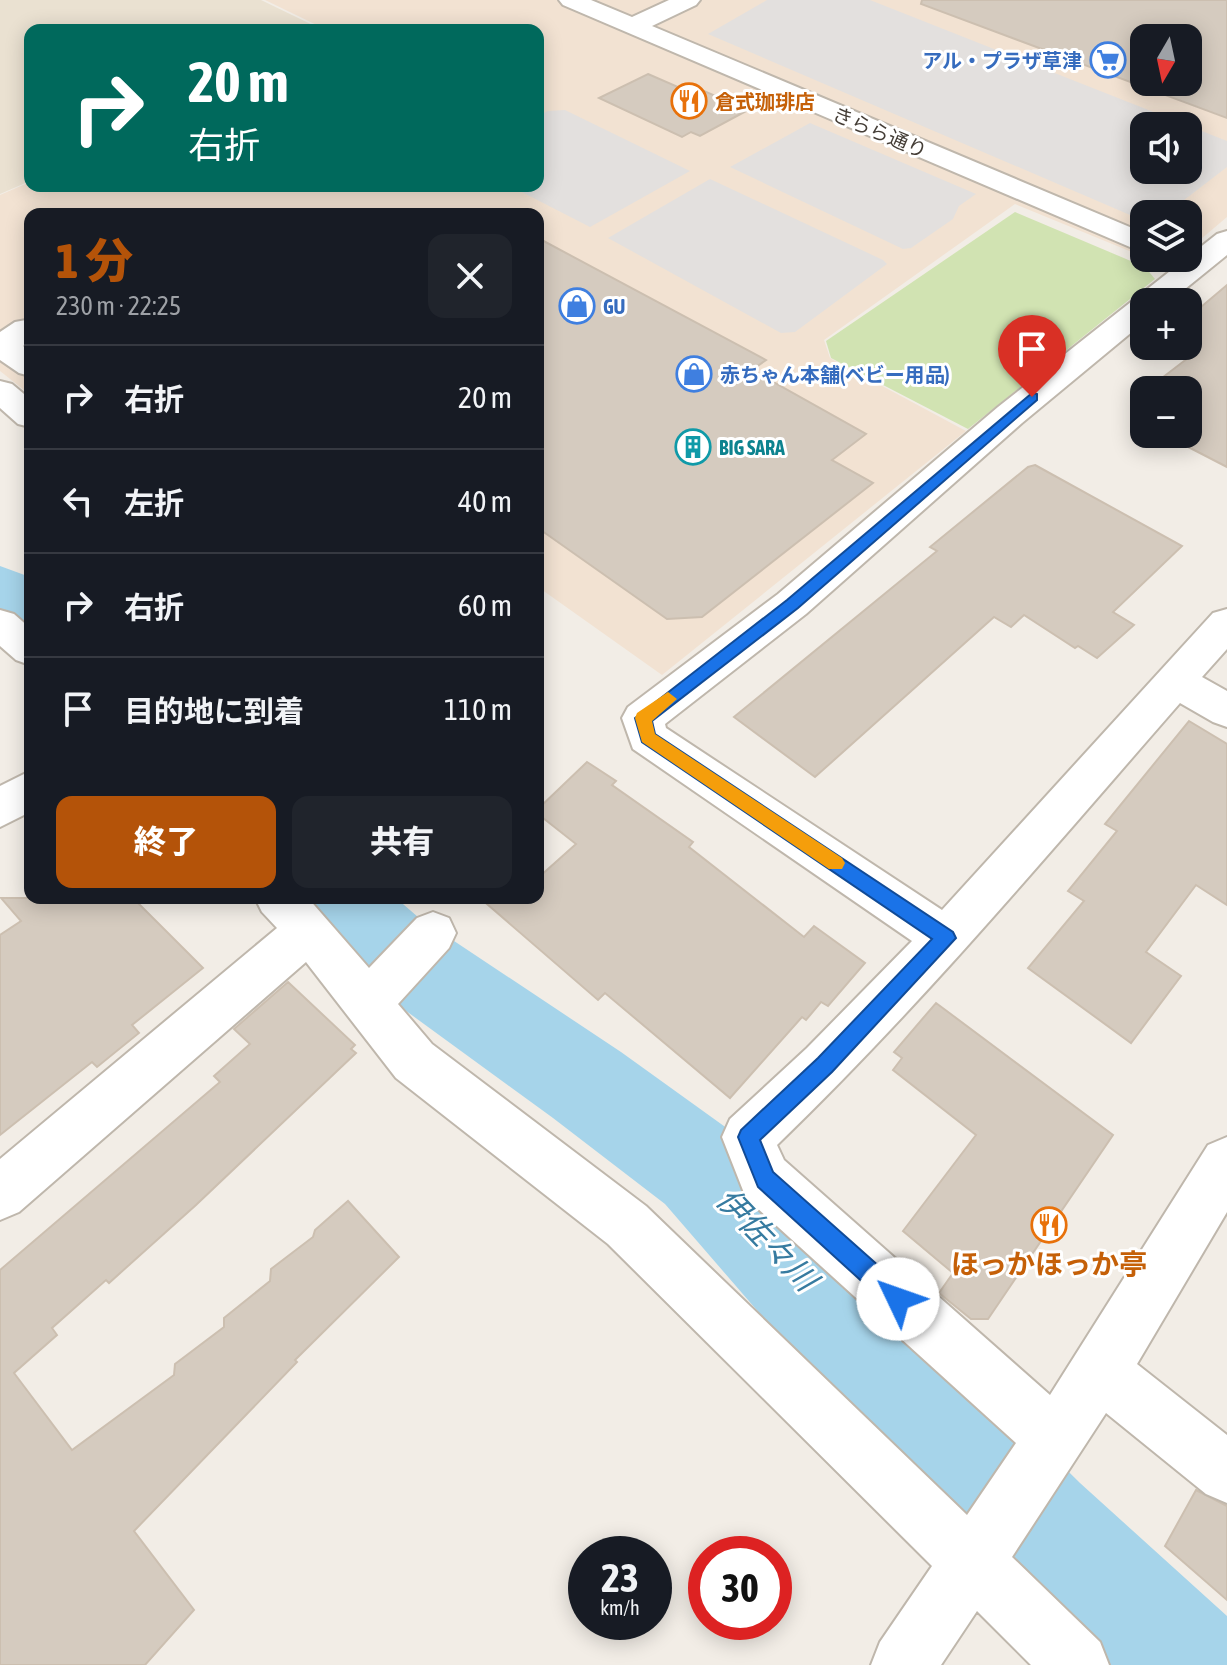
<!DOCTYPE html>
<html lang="ja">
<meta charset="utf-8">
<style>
:root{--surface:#171b24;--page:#20242c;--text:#f1f3f6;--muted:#9ea1a6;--line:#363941;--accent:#b45309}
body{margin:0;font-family:"Asap Condensed","Noto Sans JP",sans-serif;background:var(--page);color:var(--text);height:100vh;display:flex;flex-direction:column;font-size:30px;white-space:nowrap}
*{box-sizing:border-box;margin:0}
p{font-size:26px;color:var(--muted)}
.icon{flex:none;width:44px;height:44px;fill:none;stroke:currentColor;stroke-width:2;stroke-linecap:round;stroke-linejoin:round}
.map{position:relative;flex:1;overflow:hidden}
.panel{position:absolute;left:24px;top:208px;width:520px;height:696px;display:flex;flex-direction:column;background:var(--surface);border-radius:16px;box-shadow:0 4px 20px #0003}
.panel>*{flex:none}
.guide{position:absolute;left:24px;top:24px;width:520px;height:168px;border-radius:16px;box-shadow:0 4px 20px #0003;background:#00695c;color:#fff;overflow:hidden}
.needle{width:52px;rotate:189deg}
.tools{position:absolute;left:1130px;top:24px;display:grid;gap:16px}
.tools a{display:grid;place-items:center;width:72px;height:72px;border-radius:16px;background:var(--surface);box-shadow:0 4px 20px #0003;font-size:40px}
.speed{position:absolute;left:568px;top:1536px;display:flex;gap:16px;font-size:40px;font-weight:700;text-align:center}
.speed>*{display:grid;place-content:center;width:104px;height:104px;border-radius:50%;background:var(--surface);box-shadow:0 4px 20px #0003;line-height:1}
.speed small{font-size:20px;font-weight:400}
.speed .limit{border:12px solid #d22;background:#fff;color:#111}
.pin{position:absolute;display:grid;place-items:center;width:68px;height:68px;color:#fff;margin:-82px -34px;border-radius:50% 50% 50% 0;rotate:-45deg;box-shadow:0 0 8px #0007}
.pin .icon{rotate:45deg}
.me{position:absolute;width:88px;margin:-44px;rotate:312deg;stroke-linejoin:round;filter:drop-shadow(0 0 6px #0008)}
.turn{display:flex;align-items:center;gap:28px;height:168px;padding:0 32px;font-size:36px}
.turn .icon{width:104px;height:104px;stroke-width:2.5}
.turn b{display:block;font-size:56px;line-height:68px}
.round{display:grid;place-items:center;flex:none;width:84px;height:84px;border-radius:16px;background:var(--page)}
.overview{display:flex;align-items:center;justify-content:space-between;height:136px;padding:0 32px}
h1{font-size:48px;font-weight:800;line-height:60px;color:var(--accent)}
.cta{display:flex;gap:16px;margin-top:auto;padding:16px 32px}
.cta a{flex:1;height:92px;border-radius:16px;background:var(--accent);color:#fff;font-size:32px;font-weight:800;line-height:92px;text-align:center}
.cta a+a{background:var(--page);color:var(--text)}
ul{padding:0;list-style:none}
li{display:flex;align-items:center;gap:24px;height:104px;padding:0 32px;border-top:2px solid var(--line)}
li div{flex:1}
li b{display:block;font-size:30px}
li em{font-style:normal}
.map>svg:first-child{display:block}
.commercial{fill:#f2e2d2;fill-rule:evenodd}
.education{fill:#eae1d1}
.green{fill:#d1e3b2}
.parking{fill:#e3e0de;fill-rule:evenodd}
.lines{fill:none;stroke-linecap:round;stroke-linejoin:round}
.river{fill:#a6d4ea;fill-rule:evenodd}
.building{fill:#d5cbbf;stroke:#ccbfb0;stroke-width:2;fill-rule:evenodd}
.minor-casing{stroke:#bfb7ac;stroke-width:4}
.minor{fill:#fff;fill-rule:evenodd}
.route{fill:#1a73e8;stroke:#114b97;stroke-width:2}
.slow{fill:#f59e0b}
.labels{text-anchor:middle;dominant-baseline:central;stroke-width:6;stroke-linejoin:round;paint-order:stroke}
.far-shop-label{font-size:20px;font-weight:bold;fill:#366cbe;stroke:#fff;text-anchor:start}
.far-food-label{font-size:20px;font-weight:bold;fill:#c56008;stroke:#fff;text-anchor:start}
.far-street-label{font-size:20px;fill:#443d36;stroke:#fff}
.far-culture-label{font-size:20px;font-weight:bold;fill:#0d838f;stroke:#fff;text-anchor:start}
.near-food-label{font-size:28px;font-weight:bold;fill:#c56008;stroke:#fff}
.near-water-label{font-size:32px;font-style:italic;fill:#367ba0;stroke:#fff}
</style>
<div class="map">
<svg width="1227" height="1665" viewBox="0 0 1227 1665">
<rect width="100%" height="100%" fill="#f2ede6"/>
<path class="commercial" d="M265,0H1227V217L1188,250V214H1144V257L1015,204L824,340L830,358L966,431L662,675L538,587V214H30V387L24,390L0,371V195L30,182V186H538V30H327ZM1144,38H1188V82H1144ZM1144,126H1188V170H1144Z"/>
<path class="education" d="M0,0H261L323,30H30V181L0,194Z"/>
<path class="green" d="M1015,212L1145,267L1155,279L968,429L831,358L826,341Z"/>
<g class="parking">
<path d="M767,0H870L1227,141V167L1166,214H1144V221L708,34ZM1144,126H1188V170H1144Z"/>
<path d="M565,110L690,171L590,227L510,186H538V116L548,111Z"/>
<path d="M810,123L976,194L959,206L953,219L911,248L903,249L730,167Z"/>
<path d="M710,179L883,260L887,264L795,332L781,333L608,238Z"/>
</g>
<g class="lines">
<g class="river">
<path d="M0,566L30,577V644L0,633Z"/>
<path d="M291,898H396L418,917L621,1052L735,1134L835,1241L1080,1483L1227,1616V1665H1100L998,1565L761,1315L665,1204L553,1118L354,973L304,925Z"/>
</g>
</g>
<g class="building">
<path d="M922,0H1227V118L921,4ZM1144,38H1188V82H1144Z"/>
<path d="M648,74L680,88L688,84L748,110L700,136L691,132L682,137L599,98Z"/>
<path d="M538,238L766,360L752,370L866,434L832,460L873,483L702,617L667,619L538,528Z"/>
<path d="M1227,285V467L1165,435L1188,434V390H1166L1170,387L1158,381L1188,358V318Z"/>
<path d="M1035,465L1182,546L1113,612L1134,625L1097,658L1078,646L1075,648L1024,615L1011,627L994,617L815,777L734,717L937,551L930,547L1028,467Z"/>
<path d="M1189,721L1227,744V905L1196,885L1146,952L1181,976L1131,1043L1028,968L1084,901L1068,891L1117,831L1105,824Z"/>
<path d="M587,762L616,781L612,785L693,842L689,847L804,937L814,926L865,963L828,1006L821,1002L806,1020L802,1017L730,1098L605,993L598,1000L480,898H538V878L576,844L538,814V809Z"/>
<path d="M1,898H133L203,968L132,1025L139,1033L97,1067L92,1062L0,1135V935L21,921Z"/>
<path d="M288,982L355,1045L351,1049L356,1053L196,1205L109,1283L106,1280L52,1328L57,1335L14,1373L72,1450L174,1375L175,1364L224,1327V1318L270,1281L271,1269L313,1237L315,1230L348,1201L399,1257L295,1360L297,1362L134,1531L194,1610L145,1665H0V1270L220,1082L214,1076L250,1044L234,1029Z"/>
<path d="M936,1003L1113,1135L988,1319H971L939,1293L953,1273L903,1231L976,1135L893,1070L902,1058L894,1052Z"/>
<path d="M1196,1490L1227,1506V1600L1165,1546Z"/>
</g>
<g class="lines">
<defs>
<g id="minor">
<path d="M559,0H591L632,17L669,0H700L696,5L652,26L1144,233V253L563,5Z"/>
<path d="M1227,231V255L1169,302H1144V322L1022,423L806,614L665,724L666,728L942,910L1213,613L1227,609V649L1202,677L1227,691V727L1213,722L1180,703C1049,853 921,1006 777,1145L784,1160L1050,1395L1208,1145L1227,1137V1212L1137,1364L1227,1435V1503L1206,1494L1106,1413L1012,1557L1100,1642L1109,1665H1031L977,1611L941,1665H871L880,1642L932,1566L608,1244L396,1078L306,962L19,1212L0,1220V1159L277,928L262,912L255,898H308L369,968L417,918L433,912L449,918L456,933L449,948L398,1004L432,1044L646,1206L967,1515L1016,1443L746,1198L722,1137L730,1119L807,1048L912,941L633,749L622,718L628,707L778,594L998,407L1217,234Z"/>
<path d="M26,320L30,321V341L23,346L30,351V376L19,373L0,360V332L15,322Z"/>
<path d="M0,381L12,384L30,399V427L18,424L0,408Z"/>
<path d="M0,610L14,614L30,628V665L16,660L0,646Z"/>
<path d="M30,771V812L0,827V786Z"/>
</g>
</defs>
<use href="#minor" class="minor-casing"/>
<use href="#minor" class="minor"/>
</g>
<path class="route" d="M1032,393L1037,394V400L798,608L652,721L655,734L953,932L956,938L832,1072L760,1140L773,1172L907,1291L910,1299L907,1307L898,1311L890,1307L758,1187L738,1137L741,1130L818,1058L932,939L642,742L635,718L787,600Z"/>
<path class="slow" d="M668,692L677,699L652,721L655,734L842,858L845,863L842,869H829L642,742L635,718L637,713Z"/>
<defs>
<symbol id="supermarket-ring" viewBox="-11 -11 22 22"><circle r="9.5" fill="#fff" stroke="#3f7fe0" stroke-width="1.5"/><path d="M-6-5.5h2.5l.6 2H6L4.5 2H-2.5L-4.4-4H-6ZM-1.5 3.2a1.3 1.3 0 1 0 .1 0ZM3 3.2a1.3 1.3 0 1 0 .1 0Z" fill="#3f7fe0"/></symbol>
<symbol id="restaurant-ring" viewBox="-11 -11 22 22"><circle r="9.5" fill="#fff" stroke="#e8710a" stroke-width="1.5"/><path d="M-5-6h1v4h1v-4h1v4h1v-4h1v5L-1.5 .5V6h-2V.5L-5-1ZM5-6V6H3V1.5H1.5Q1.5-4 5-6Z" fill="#e8710a"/></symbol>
<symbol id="shop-ring" viewBox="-11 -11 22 22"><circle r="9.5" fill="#fff" stroke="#3f7fe0" stroke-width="1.5"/><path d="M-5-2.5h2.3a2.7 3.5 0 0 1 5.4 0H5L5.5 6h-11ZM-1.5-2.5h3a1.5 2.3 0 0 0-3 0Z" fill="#3f7fe0"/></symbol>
<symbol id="building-ring" viewBox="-11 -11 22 22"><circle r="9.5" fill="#fff" stroke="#0f9aa8" stroke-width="1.5"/><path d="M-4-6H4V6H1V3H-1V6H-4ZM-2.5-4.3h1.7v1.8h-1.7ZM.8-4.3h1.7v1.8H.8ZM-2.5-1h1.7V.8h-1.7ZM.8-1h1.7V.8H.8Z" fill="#0f9aa8"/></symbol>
</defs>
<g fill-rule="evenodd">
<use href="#supermarket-ring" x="1088" y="40" width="40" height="40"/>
<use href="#restaurant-ring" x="669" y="81" width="40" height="40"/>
<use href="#shop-ring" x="557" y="286" width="40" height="40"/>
<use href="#shop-ring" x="674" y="354" width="40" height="40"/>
<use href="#building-ring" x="673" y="427" width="40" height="40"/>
<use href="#restaurant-ring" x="1029" y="1205" width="40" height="40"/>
</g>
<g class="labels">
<g class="far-shop-label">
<text x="1082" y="60" text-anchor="end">アル・プラザ草津</text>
<text x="603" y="306">GU</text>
<text x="720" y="374">赤ちゃん本舗(ベビー用品)</text>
</g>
<g class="far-food-label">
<text x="715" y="101">倉式珈琲店</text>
</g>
<g class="far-street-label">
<text transform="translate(880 132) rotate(23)">きらら通り</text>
</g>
<g class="far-culture-label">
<text x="719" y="447">BIG SARA</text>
</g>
<g class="near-food-label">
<text x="1049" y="1264">ほっかほっか亭</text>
</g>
<g class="near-water-label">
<text transform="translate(767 1239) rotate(46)">伊佐々川</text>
</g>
</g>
</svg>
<div class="tools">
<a><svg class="needle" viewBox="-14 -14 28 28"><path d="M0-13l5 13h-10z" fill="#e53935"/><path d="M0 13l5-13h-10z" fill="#9ea1a6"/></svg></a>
<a><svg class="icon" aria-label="sound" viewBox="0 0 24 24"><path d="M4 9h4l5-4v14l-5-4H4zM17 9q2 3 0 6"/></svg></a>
<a><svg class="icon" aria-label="layers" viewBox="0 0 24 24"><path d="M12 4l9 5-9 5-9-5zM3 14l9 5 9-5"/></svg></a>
<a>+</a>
<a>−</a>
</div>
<div class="speed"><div>23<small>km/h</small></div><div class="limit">30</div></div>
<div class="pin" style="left:1032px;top:397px;background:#d93025"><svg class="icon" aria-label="arrive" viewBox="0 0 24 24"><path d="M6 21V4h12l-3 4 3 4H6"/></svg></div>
<svg class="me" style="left:898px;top:1299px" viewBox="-20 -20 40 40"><circle r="19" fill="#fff"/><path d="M0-13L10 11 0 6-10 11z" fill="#1a73e8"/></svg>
<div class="guide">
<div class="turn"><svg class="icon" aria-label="right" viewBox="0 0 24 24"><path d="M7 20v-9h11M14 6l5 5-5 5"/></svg><div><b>20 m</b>右折</div></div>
</div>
<section class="panel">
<div class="overview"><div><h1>1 分</h1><p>230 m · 22:25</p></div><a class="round"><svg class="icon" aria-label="close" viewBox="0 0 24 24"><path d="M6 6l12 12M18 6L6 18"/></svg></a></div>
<ul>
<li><svg class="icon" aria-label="right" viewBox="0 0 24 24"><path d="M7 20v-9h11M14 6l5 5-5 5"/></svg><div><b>右折</b></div><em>20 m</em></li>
<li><svg class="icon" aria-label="left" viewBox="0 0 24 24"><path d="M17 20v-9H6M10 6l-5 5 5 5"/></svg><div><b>左折</b></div><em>40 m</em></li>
<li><svg class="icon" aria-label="right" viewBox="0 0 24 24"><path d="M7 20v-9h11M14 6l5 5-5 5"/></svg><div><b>右折</b></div><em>60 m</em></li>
<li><svg class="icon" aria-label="arrive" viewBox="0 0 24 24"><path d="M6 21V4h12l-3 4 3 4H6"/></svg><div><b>目的地に到着</b></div><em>110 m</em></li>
</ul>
<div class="cta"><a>終了</a><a>共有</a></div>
</section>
</div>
